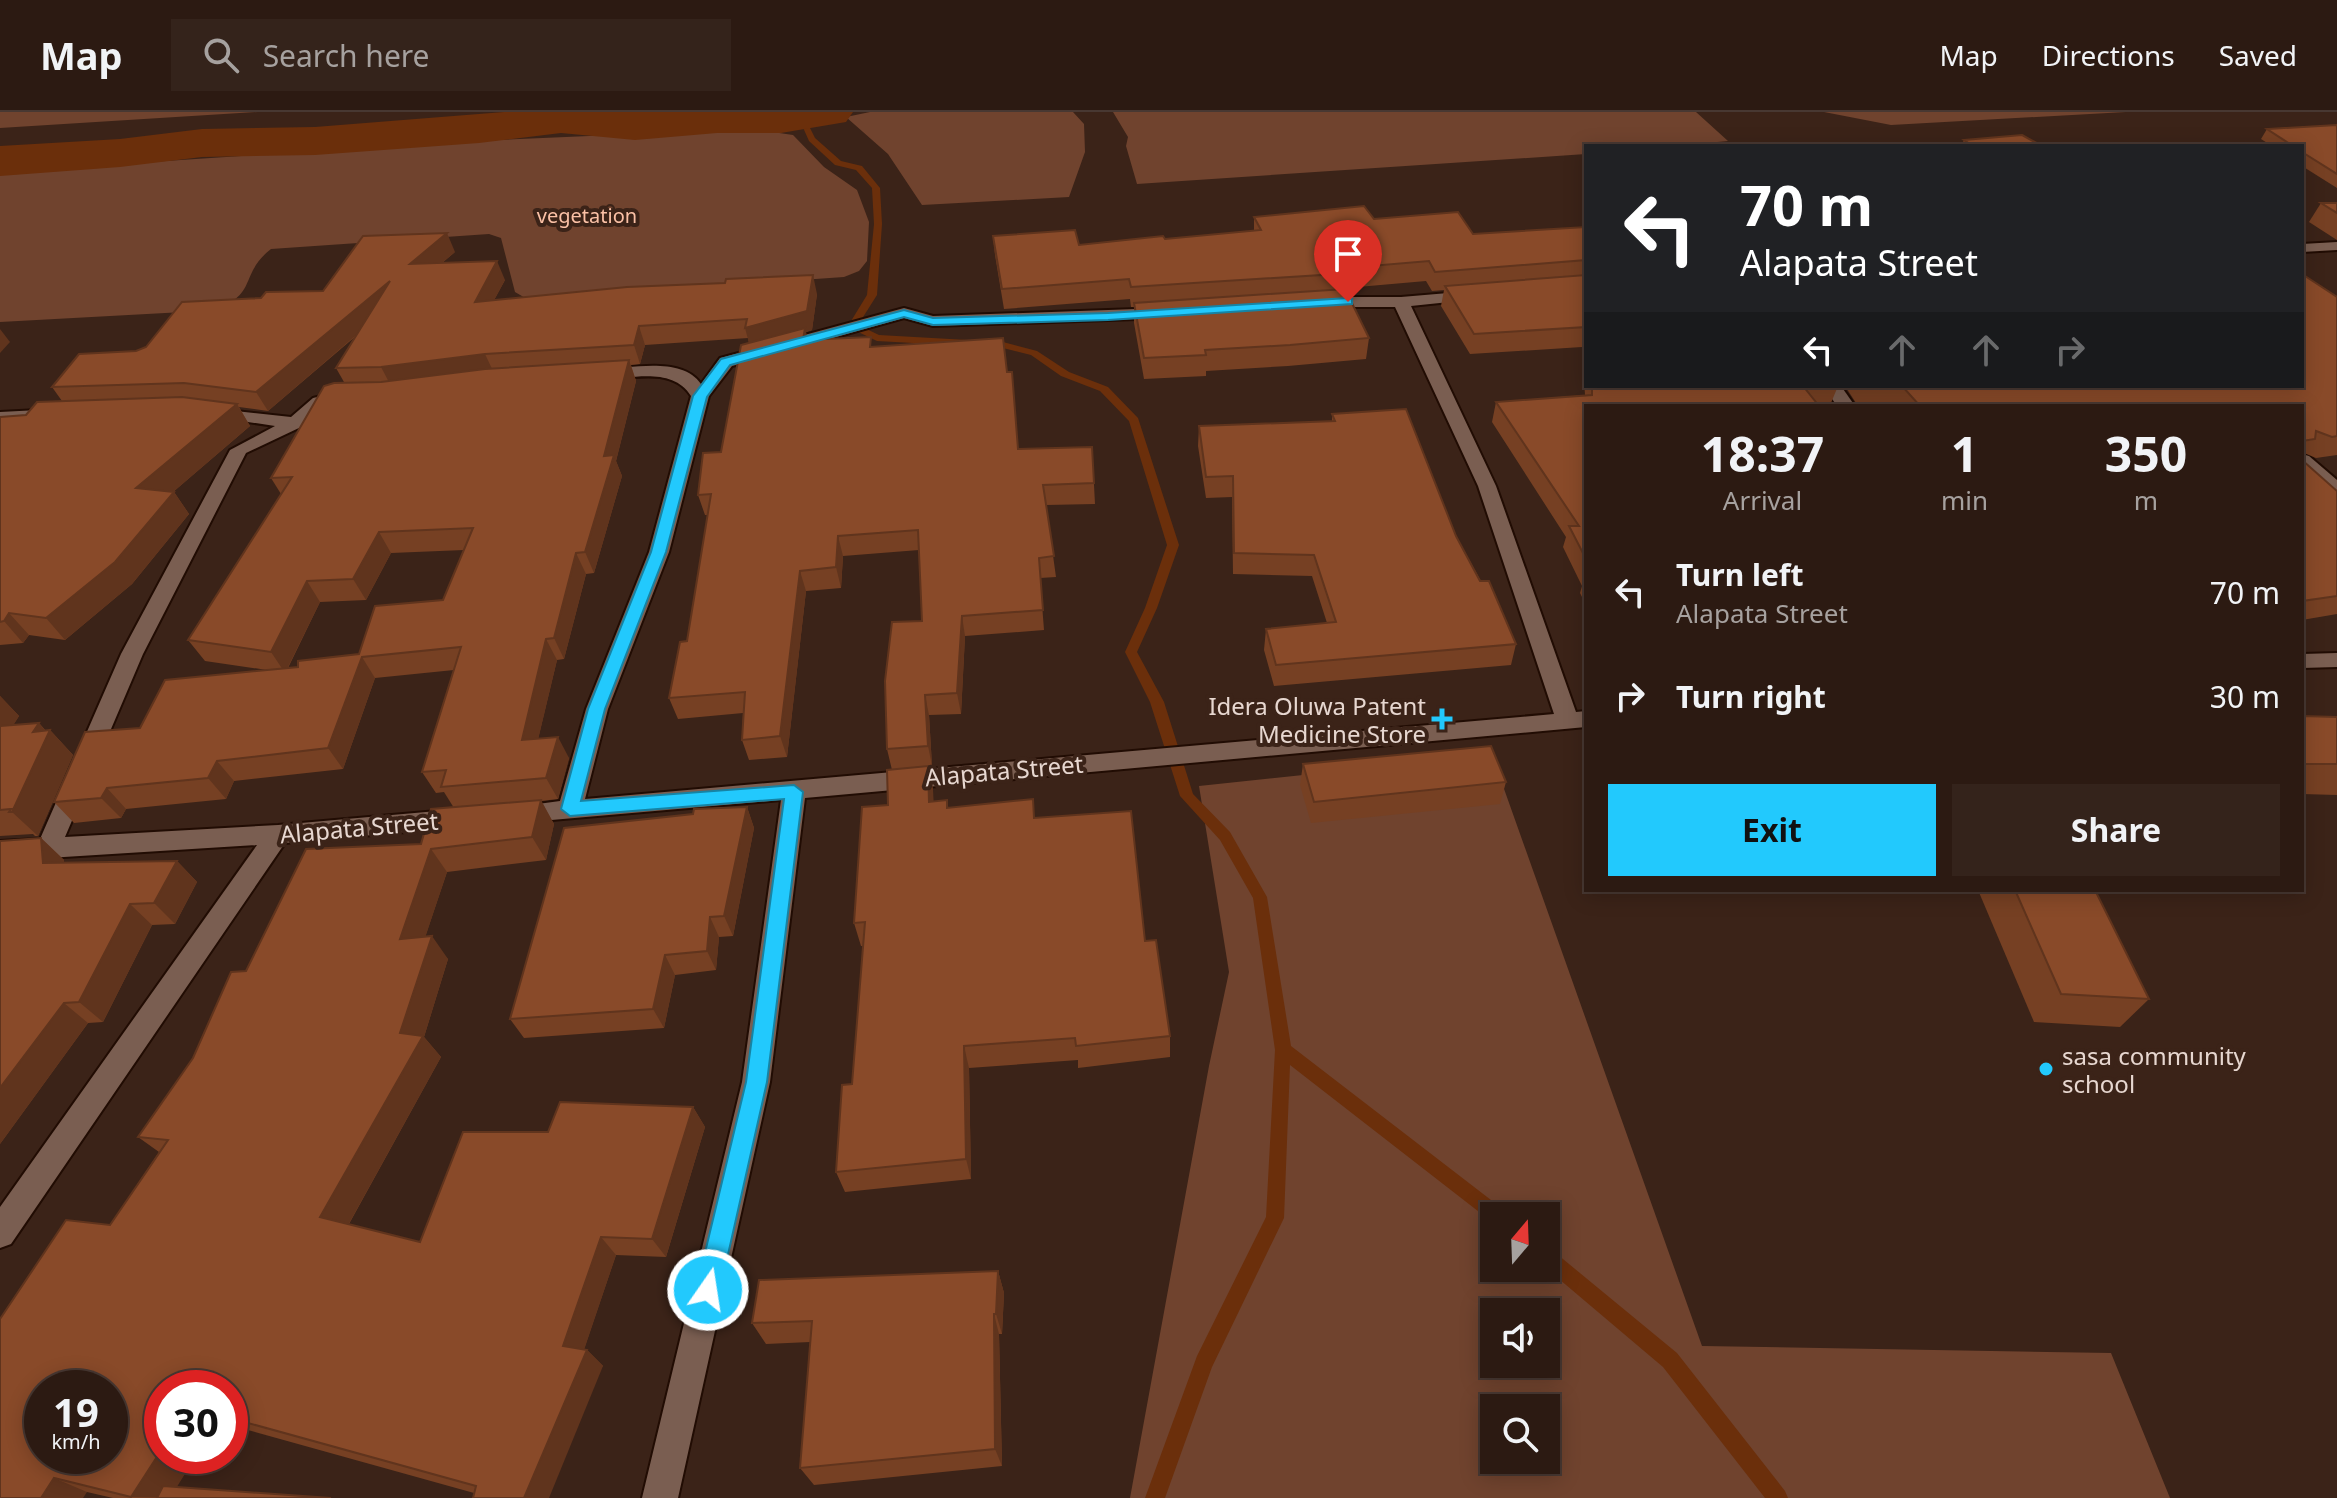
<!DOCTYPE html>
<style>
:root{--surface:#2c1a12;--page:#34231b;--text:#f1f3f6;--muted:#a6a19f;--line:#483832;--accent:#22c9fd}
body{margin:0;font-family:"Noto Sans",sans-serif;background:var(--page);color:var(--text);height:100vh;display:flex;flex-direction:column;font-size:30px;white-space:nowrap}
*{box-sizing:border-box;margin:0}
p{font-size:26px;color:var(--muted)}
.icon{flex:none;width:44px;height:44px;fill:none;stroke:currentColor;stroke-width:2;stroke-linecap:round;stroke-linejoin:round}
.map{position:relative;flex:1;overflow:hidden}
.details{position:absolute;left:1584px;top:292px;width:720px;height:488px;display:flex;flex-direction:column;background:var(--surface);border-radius:0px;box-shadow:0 4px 20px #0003,0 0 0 2px var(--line)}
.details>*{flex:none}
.guide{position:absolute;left:1584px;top:32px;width:720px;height:244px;border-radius:0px;box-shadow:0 4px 20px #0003,0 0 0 2px var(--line);background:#202124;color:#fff;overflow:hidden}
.needle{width:52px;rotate:19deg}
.fabs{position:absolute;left:1480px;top:1090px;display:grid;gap:16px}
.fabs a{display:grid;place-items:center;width:80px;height:80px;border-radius:0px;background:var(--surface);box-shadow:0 4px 20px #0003,0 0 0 2px var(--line);font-size:40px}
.speed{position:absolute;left:24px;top:1258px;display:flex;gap:16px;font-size:40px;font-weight:700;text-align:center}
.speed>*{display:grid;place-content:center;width:104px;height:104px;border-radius:50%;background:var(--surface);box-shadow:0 4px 20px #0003,0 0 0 2px var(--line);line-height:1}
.speed small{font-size:20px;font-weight:400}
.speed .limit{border:12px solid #d22;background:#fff;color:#111}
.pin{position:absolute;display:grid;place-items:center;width:68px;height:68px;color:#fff;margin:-82px -34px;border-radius:50% 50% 50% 0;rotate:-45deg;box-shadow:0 0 8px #0007}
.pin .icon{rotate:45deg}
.me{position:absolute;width:88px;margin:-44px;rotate:13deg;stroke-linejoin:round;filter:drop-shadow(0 0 6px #0008)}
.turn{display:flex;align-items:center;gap:28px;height:168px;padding:0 24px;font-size:36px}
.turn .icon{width:104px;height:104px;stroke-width:2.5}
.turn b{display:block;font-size:56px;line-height:68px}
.lanes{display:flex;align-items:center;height:76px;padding:0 24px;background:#0003;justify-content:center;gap:40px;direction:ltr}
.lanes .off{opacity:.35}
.eta{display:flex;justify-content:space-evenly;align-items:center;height:136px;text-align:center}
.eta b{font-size:48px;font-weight:700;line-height:56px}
.primary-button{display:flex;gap:16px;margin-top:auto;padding:16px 24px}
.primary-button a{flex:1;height:92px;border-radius:0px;background:var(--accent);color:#111;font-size:32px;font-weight:700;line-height:92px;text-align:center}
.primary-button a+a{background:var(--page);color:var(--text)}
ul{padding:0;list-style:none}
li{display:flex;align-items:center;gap:24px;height:104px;padding:0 24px}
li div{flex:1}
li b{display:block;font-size:30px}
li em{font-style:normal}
header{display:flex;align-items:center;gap:48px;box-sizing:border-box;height:112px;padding:0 40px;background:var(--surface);border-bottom:2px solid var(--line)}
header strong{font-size:38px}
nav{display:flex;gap:44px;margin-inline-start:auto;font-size:28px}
.search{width:560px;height:72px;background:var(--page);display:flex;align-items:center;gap:20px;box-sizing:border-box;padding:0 28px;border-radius:0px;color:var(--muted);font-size:30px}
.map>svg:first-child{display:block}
.green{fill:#70432e;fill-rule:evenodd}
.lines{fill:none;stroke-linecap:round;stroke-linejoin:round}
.stream{fill:#6b2f0b;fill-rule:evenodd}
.river{fill:#6b2f0b;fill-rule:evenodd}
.minor-casing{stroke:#210c03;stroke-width:4}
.minor{fill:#7a5e51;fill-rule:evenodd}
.wall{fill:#764023;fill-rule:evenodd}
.shaded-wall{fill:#60341d}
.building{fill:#894a29;stroke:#60341d;stroke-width:2;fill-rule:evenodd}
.route{fill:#22c9fd;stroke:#1683a4;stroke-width:2}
.poi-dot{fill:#22c9fd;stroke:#3b2318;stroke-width:3}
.labels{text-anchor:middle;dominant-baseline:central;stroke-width:8;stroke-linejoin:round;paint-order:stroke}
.far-park-label{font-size:20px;fill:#fbc1a6;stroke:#3b2318}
.poi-label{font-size:24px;fill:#e7d7d0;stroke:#3b2318;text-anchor:end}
.street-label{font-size:24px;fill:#e7d7d0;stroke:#3b2318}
</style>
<header>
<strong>Map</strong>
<div class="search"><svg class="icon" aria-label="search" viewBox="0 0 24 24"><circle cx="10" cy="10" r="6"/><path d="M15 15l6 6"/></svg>Search here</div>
<nav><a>Map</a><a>Directions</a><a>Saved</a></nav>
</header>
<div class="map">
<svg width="2337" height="1386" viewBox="0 0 2337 1386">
<rect width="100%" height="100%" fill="#3b2318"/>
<g class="green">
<path d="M0,0H258L0,16Z"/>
<path d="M870,0H1073L1084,12L1085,40L1069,85L922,93L888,42L846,5Z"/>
<path d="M1113,0H1696L1728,29L1675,34H1586V42L1137,72L1126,34L1128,25Z"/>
<path d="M1824,0H2126L1891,13Z"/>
<path d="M751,17L793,23L824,55L857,78L869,110L867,149L859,159L844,165L527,187L515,180L501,126L489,122L271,137C236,164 262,188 202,199L0,210V60L450,30Z"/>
<path d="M1492,643L1702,1234L2111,1241L2170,1386H1130L1209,954L1229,860L1199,674ZM1494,1104H1546V1156H1494ZM1494,1200H1546V1252H1494ZM1494,1296H1546V1348H1494Z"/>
</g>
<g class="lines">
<g class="stream">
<path d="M797,2H803L815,26L841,49L862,54L880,76L882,112L877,183L858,213L879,223L1003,230L1037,239L1069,260L1108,275L1138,306L1179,433L1157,496L1137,540L1164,590L1193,682L1230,720L1267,785L1291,934L1504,1098L1507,1104H1494V1111L1492,1110L1290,953L1284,1106L1212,1255L1165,1386H1145L1197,1244L1266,1105L1275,938L1253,786L1220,728L1180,684L1150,590L1125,540L1145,496L1167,433L1129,309L1100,279L1061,264L1031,243L1003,236L877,229L850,216L848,214L867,183L874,112L872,76L856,58L835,53L809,29Z"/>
<path d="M1546,1135L1552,1138L1677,1241L1785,1379L1788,1386H1765L1663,1255L1546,1156Z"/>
</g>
<path class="river" d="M504,0H853L846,10L781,21H717L635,28L561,21L479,31L315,43L202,45L120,55L0,64V34L120,27L202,17L315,15Z"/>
<defs>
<g id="minor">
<path d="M2337,130V138L2302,140V132Z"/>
<path d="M1472,179L1478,181V187L1411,194L1496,374L1576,600L1586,599V615L805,686L770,970L678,1386H642L742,970L781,688L517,711L508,708L505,702L508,696L560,689L586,597L649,440L691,284C673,255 633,266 602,268L593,263L602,258C630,256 682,244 701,272L720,246L904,196L933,204L1165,196L1173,201L1165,206L933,214L904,206L732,254L709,284L669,440L608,597L585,687L1554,602L1478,374L1395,195H1321L1313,190L1321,185H1401Z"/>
<path d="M1823,274H1841L1855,294H1837Z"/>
<path d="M338,280L344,281L347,285L344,289L325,294L301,315L246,341L143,542L65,725L278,713L460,697L469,699L472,706L469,713L460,715L285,731L11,1132L0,1136V1095L257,733L0,749V729L40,727L121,542L230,338L275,314L208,304L205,300L208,296L291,305L313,286Z"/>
<path d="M58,297L67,302L64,306L0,310V300Z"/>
<path d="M2302,342L2309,344L2337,368V383L2330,381L2302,357Z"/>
<path d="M2337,541V555L2302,556V542Z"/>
</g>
</defs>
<use href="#minor" class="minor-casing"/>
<use href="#minor" class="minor"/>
</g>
<g class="wall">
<path d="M2337,13V76L2302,54V34H2272L2261,27L2267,17Z"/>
<path d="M1964,28L2042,34H1961Z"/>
<path d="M2321,91H2337V128L2309,110Z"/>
<path d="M1254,105L1374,107L1473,122L1586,115V274H1838L1831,291L1586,294V493L1580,481L1582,474L1563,435L1566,425L1492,310L1496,290L1585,283L1582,235L1470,242L1441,194L1444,178L1432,179L1426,169L1335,177L1369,226L1366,247L1288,254L1206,259V264L1144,267L1134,211V195H1131L1130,187L1004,197L995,143L993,124L1079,133L1165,127L1254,119Z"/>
<path d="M455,140L442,151L505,168L494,188L817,182L812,218L806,220L807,228L873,235L1018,337L1092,335L1095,392L1046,393L1056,465L1040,466L1044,518L965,524L961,602L929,603L932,654H928L933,678V690L949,695L1035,706L1145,829L1170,924V945L1078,956V948L969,956L971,1067L845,1080L836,1060L852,972L863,834H861L854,811L888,693L892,658L887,637L922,509L919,438L843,444L841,476L806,479L787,645L749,648L742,628L743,601L678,607L669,586L687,529L708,403H705L698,383L721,340L749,231L748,226L645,233L640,252L631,253L636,269L616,349L622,364L594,461L586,462L564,547L557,548L538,627L569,646L558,687L541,689L554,712L546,748L447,760L425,825L448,847L424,925L441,945L349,1112L420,1130L548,1020L693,995L705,1015L666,1145L616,1143L584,1237L587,1238L603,1254L474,1381L230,1313V1276H162V1344H196L176,1375L331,1386H113L87,1380L0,1386L110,1113L159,1040L138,1025L193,946L246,859L421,732L454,696L444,680L436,681L422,660L454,558L375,566L343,657L234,669L226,687L126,697L121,706L74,711L54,690L140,616L267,558L205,549L188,528L281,382L271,366L344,270L336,256L356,224L268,299L239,295L250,314L173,380H174L189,402L132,472L65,528L29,523L23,531L0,533V305L26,303L62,289L52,275L261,186L323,179ZM464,438L443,488L359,542L298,555L288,556L320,490L366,488L391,441Z"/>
<path d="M2337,185V343L2316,346L2304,341L2302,344V294H1891L1889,291H1856L1845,274H2302Z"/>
<path d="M1332,302L1456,424L1516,532L1511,553L1274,574L1264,538L1266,517L1327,511L1312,464L1233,462L1232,385L1206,386L1198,334L1199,314L1332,309Z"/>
<path d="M2302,348L2337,379V502L2302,508Z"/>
<path d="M0,584L19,604L13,613L39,611L46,619L50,618L73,643L38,724H35L33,722L0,724Z"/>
<path d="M2302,604L2337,605V683L2302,682Z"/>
<path d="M1303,652L1506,670L1500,692L1311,711L1300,673Z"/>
<path d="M747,695L754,716L733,824L719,825L716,858L675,863L664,916L524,926L510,907L693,702Z"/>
<path d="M41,726L64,748V751L177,749L197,770L175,812L152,813L103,910L88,911L0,1032Z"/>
<path d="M1978,778H2095L2149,887L2120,915L2034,910Z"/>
<path d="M998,1159L1004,1181L1002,1222H999L1002,1354L814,1373L800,1356L810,1230L766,1232L752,1211Z"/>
</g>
<g class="shaded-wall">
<path d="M447,121L455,140L419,170L410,152Z"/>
<path d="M497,149L505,168L483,209L475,190Z"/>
<path d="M813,163L817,182L812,218L806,220L809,236L750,235L745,216Z"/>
<path d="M390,169L398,187L268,299L256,280Z"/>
<path d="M639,214L645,233L640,252L634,233Z"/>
<path d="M0,217L10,230L0,241Z"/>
<path d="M485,242L494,261L391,274L381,255Z"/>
<path d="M629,248L636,269L616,349L622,364L594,461L585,440L604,344Z"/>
<path d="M237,292L250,314L152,398L136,376Z"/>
<path d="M174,380L189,402L132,472L65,528L46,506Z"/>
<path d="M379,420L391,441L366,488L353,467Z"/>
<path d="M838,424L843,444L841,476L836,455Z"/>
<path d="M576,441L586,462L564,547L554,526Z"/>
<path d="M800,459L806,479L787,645L780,624Z"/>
<path d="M307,469L320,490L285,561L271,540Z"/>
<path d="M9,501L29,523L23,531L4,509Z"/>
<path d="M962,504L965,524L961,602L957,581Z"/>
<path d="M546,527L557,548L533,649L522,628Z"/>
<path d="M362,545L375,566L343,657L328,636Z"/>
<path d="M925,583L929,603L932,654L928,634Z"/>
<path d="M0,584L19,604L0,635Z"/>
<path d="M39,611L48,622L50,618L73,643L38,724L12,700L33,620Z"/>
<path d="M558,625L569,646L558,687L546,666Z"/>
<path d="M217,649L234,669L226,687L208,666Z"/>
<path d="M928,654L933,678L935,714L929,690Z"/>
<path d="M107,676L126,697L121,706L101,686Z"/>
<path d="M541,688L554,712L546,748L532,725Z"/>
<path d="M747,695L754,716L733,824L724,804Z"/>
<path d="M41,726L64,748L65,773L43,751Z"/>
<path d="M431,737L447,760L417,850L400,827Z"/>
<path d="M177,749L197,770L175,812L154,791Z"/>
<path d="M130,792L152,813L103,910L79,890Z"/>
<path d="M710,805L719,825L716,858L707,839Z"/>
<path d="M432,824L448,847L424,925L441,945L342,1124L320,1105L400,921Z"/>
<path d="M665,843L675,863L664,916L653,897Z"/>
<path d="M64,891L88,911L0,1032V976Z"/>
<path d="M964,934L969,956L971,1067L966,1047Z"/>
<path d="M693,995L705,1015L666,1145L652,1127Z"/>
<path d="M601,1125L616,1143L580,1250L563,1234Z"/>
<path d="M998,1159L1004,1181L1002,1222L996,1202Z"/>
<path d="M994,1202L999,1222L1002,1354L995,1337Z"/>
<path d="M587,1238L603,1254L549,1386H524Z"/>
<path d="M162,1337V1344H196L170,1386L131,1385Z"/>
<path d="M54,1366L87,1380L83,1386H41Z"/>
</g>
<g class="building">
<path d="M2337,13V62L2302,40V34H2293L2267,17Z"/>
<path d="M2022,23L2042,34H1973L1964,28Z"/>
<path d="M2321,91H2337V101Z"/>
<path d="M1364,94L1374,107L1458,100L1473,122L1586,115V148L1435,160L1429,149L1334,157L1337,162L1131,175L1129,167L1002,177L993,124L1075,118L1079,133L1163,124L1165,127L1261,118L1254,105Z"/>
<path d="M447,121L410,152L497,149L475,190L627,175L725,171L726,167L813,163L807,199L745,216L747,207L639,214L634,233L485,242L381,255L336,256L390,169L256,280L184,271L52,275L79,242L136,239L146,235L182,190L261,186L266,180L323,179L363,124Z"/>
<path d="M2302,162L2337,185V324L2332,325L2316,319L2315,327L2302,329V294H1920L1902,274H2238L2239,276H2262L2264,274H2302Z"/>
<path d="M1586,163V215L1474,222L1445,174Z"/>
<path d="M1345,177L1369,226L1290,233L1205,238L1206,243L1144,246L1134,191Z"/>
<path d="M805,216L803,228L871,225L870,235L1003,226L1007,260H1012L1018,337L1092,335L1094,371L1043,373L1054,444L1039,446L1043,498L962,504L957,581L925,583L928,634L887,637L885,569L892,510L922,509L918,418L838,424L836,455L800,459L780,624L742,628L745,580L669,586L680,530L687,529L711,382L698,383L703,341L721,340L741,233Z"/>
<path d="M629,248L604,344L614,343L585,440L576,441L554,526L546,527L522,628L558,625L546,666L441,675L446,658L422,660L461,535L362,545L328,636L217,649L208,666L107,676L101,686L54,690L85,620L140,616L165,568L298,555V549L359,542L375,494L443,488L473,416L379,420L353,467L307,469L271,540L188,528L292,365L271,366L324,274L334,271L381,270L485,257Z"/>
<path d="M1592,274H1803L1819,294H1586V447L1569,414H1579L1496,290L1592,283Z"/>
<path d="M182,285L237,292L136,376L174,380L115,450L46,506L9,501L4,509L0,510V305L26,303L37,290Z"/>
<path d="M1406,297L1456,424L1480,469H1489L1516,532L1276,553L1266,517L1336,510L1314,443L1234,441L1233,364L1206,365L1199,314L1335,309L1332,302Z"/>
<path d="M2302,348L2337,379V484L2302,489Z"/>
<path d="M2302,604L2337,605V652H2302Z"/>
<path d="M39,611L33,620L50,618L12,700H9L11,697L0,698V614Z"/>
<path d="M1491,634L1506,670L1314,690L1303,652Z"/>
<path d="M928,654L929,690L947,688V696L1033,687L1034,706L1131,699L1145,829L1156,828L1170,924L1076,934L1075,926L964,934L966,1047L836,1060L842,973L852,972L865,810L854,811L862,695L888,693L887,658Z"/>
<path d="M541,688L532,725L431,737L400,827L432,824L400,921L423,924L320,1105L420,1130L463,1020H548L560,990L693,995L652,1127L601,1125L563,1234L587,1238L524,1386H473L476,1374L230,1306V1276H162V1337L131,1385L54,1366L41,1386H0V1207L66,1108L110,1113L168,1028L138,1025L193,946L231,860L246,859L306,737L421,732L431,697ZM42,1276H110V1344H42Z"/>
<path d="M747,695L724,804L710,805L707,839L665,843L653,897L510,907L564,716L693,702L694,697Z"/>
<path d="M41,726L43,751L177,749L154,791L130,792L79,890L64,891L0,976V729Z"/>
<path d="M2015,778H2095L2149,887L2061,882Z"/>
<path d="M998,1159L996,1202H994L995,1337L800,1356L812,1209L752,1211L759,1168Z"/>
<path d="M163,1374L331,1386H157Z"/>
</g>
<path class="route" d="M1348,186L1352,187V192L1108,208L933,213L904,205L730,253L707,285L666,440L605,597L581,689L794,673L803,680L767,970L720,1178L717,1186L708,1190L700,1186L696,1178L746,970L784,687L570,704L561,697L588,597L651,440L693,284L721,247L904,198L933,206L1108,201Z"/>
<g class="poi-dot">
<path d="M1438 595h8v8h8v8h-8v8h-8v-8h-8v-8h8z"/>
<circle cx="2046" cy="957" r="8"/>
</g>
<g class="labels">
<g class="far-park-label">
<text x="587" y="103">vegetation</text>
</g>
<g class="poi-label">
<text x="1426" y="593">Idera Oluwa Patent<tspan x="1426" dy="28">Medicine Store</tspan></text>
<text x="2062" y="943" text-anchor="start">sasa community<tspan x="2062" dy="28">school</tspan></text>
</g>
<g class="street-label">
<text transform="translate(1004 658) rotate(-5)">Alapata Street</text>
<text transform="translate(359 715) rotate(-5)">Alapata Street</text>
</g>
</g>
</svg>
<div class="fabs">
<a><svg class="needle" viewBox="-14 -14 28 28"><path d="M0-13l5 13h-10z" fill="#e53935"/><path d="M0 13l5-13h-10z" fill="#a6a19f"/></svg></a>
<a><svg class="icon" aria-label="sound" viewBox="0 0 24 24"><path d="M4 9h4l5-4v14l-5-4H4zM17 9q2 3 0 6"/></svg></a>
<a><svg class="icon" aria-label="search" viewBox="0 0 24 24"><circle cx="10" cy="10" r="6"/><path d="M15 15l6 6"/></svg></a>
</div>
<div class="speed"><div>19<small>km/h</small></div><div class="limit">30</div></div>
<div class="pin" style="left:1348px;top:190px;background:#d93025"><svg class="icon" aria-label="arrive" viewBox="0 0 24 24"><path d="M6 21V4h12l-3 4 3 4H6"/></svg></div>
<svg class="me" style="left:708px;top:1178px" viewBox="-20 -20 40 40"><circle r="17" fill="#22c9fd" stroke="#fff" stroke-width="3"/><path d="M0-11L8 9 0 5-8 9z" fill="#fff"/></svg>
<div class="guide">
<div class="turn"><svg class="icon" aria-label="left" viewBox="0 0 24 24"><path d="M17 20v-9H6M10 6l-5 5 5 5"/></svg><div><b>70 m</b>Alapata Street</div></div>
<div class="lanes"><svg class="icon" aria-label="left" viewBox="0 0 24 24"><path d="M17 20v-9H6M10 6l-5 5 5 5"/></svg><svg class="icon off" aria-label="ahead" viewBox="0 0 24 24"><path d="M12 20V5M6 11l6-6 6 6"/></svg><svg class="icon off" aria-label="ahead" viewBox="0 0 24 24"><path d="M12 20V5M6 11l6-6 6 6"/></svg><svg class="icon off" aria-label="right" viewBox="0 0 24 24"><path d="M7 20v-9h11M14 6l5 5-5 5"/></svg></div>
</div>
<section class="details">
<div class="eta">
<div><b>18:37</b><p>Arrival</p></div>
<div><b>1</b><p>min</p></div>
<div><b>350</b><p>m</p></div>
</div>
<ul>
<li><svg class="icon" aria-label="left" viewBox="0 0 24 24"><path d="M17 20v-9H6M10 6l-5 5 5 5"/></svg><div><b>Turn left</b><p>Alapata Street</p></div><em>70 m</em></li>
<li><svg class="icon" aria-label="right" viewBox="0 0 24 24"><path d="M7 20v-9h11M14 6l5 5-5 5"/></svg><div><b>Turn right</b></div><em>30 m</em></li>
</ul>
<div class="primary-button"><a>Exit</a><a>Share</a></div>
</section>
</div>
